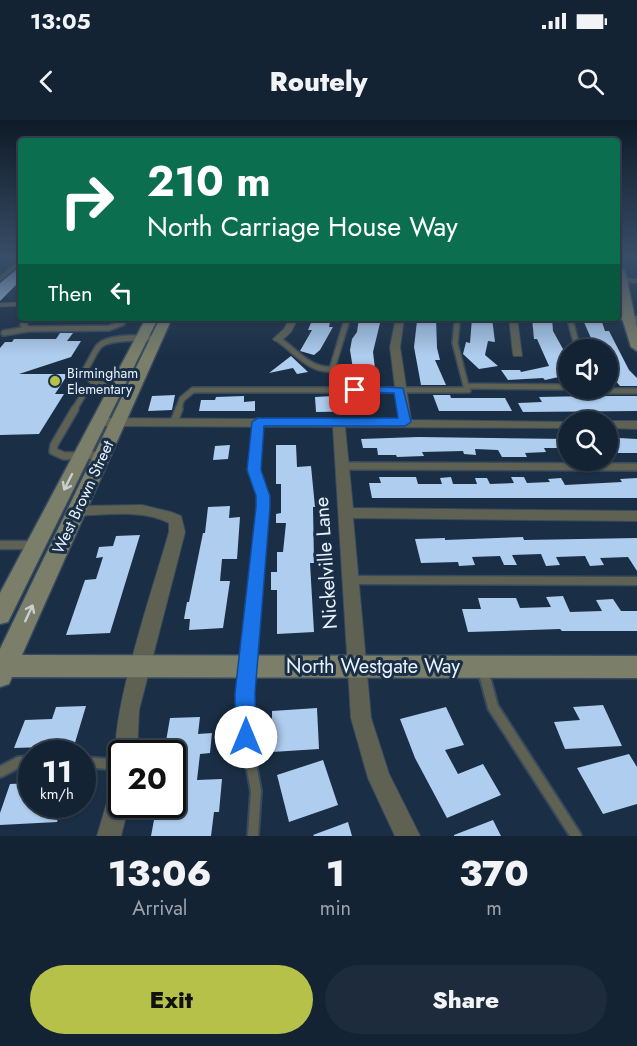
<!DOCTYPE html>
<style>
:root{--surface:#142334;--page:#1d2b3c;--text:#f1f3f6;--muted:#9da4ac;--line:#33404f;--accent:#b6c149}
body{margin:0;font-family:Jost,sans-serif;background:var(--page);color:var(--text);height:100vh;display:flex;flex-direction:column;font-size:22px;white-space:nowrap}
*{box-sizing:border-box;margin:0}
p{font-size:20px;color:var(--muted)}
.icon{flex:none;width:33px;height:33px;fill:none;stroke:currentColor;stroke-width:2;stroke-linecap:round;stroke-linejoin:round}
.map{position:relative;height:716px;overflow:hidden}
.sheet{display:flex;flex-direction:column;background:var(--surface);flex:1}
.sheet>*{flex:none}
.hud{position:absolute;left:18px;top:18px;width:602px;height:183px;border-radius:6px;box-shadow:0 2px 4px #0004,0 0 0 2px var(--line);background:#0b6e4f;color:#fff;overflow:hidden}
.buttons{position:absolute;left:558px;top:219px;display:grid;gap:12px}
.buttons a{display:grid;place-items:center;width:60px;height:60px;border-radius:50%;background:var(--surface);box-shadow:0 2px 4px #0004,0 0 0 2px var(--line);font-size:30px}
.speed{position:absolute;left:18px;top:620px;display:flex;gap:12px;font-size:30px;font-weight:700;text-align:center}
.speed>*{display:grid;place-content:center;width:78px;height:78px;border-radius:50%;background:var(--surface);box-shadow:0 2px 4px #0004,0 0 0 2px var(--line);line-height:1}
.speed small{font-size:15px;font-weight:400}
.speed .limit{border:3px solid #111;border-radius:9px;background:#fff;color:#111}
.pin{position:absolute;display:grid;place-items:center;width:51px;height:51px;color:#fff;margin:-26px;border-radius:12px;box-shadow:0 3px 9px #0006}
.me{position:absolute;width:66px;margin:-33px;rotate:0deg;stroke-linejoin:round;filter:drop-shadow(0 0 4px #0008)}
.turn{display:flex;align-items:center;gap:21px;height:126px;padding:0 30px;font-size:27px}
.turn .icon{width:78px;height:78px;stroke-width:2.5}
.turn b{display:block;font-size:42px;line-height:51px}
.then{display:flex;align-items:center;height:57px;padding:0 30px;background:#0003;gap:12px;font-size:22px}
.eta{display:flex;justify-content:space-evenly;align-items:center;height:102px;text-align:center}
.eta b{font-size:36px;font-weight:800;line-height:42px}
.button{display:flex;gap:12px;margin-top:auto;padding:12px 30px}
.button a{flex:1;height:69px;border-radius:36px;background:var(--accent);color:#111;font-size:24px;font-weight:800;line-height:69px;text-align:center}
.button a+a{background:var(--page);color:var(--text)}
.status{display:flex;justify-content:space-between;align-items:center;height:42px;padding:0 30px;background:var(--surface);direction:ltr}
.status svg{height:16px;fill:currentColor}
header{display:flex;justify-content:space-between;align-items:center;height:78px;padding:0 30px;background:var(--surface);font-size:27px;font-weight:800}
.map>svg:first-child{display:block}
.building{fill:#afcdef}
.lines{fill:none;stroke-linecap:round;stroke-linejoin:round}
.lane-far4-casing{stroke:#374a5f;stroke-width:5}
.lane-far3-casing{stroke:#374a5f;stroke-width:8}
.lane-far2-casing{stroke:#374a5f;stroke-width:10}
.lane-far1-casing{stroke:#374a5f;stroke-width:11}
.lane-casing{stroke:#374a5f;stroke-width:14}
.street-casing{stroke:#374a5f;stroke-width:2}
.secondary-casing{stroke:#374a5f;stroke-width:3}
.lane-far4{stroke:#5f6153;stroke-width:4}
.lane-far3{stroke:#5f6153;stroke-width:5}
.lane-far2{stroke:#5f6153;stroke-width:7}
.lane-far1{stroke:#5f6153;stroke-width:8}
.lane{stroke:#5f6153;stroke-width:10}
.street{fill:#5f6153;fill-rule:evenodd}
.secondary{fill:#7b7e68;fill-rule:evenodd}
.oneway{stroke:#c7cfd1}
.route{fill:#1a73e8;stroke:#114b97;stroke-width:1.5}
.poi-dot{fill:#b6c149;stroke:#1a2f45;stroke-width:2}
.labels{text-anchor:middle;dominant-baseline:central;stroke-width:6;stroke-linejoin:round;paint-order:stroke}
.far-poi-label{font-size:14px;fill:#e7f2fe;stroke:#1a2f45;text-anchor:start}
.street-label{font-size:16px;fill:#e7f2fe;stroke:#1a2f45}
.near-street-label{font-size:20px;fill:#e7f2fe;stroke:#1a2f45}
</style>
<div class="status"><b>13:05</b><svg viewBox="0 0 49 12"><path d="M0 12V9h3v3zM5 12V6h3v6zM10 12V3h3v9zM15 12V0h3v12zM26 1h20v11H26zM47 4h2v5h-2z"/></svg></div>
<header><svg class="icon" aria-label="back" viewBox="0 0 24 24"><path d="M15 5l-7 7 7 7"/></svg>Routely<svg class="icon" aria-label="search" viewBox="0 0 24 24"><circle cx="10" cy="10" r="6"/><path d="M15 15l6 6"/></svg></header>
<div class="map">
<svg width="637" height="716" viewBox="0 0 637 716">
<rect width="100%" height="100%" fill="#1a2f45"/>
<g class="building">
<path d="M21,146V160L0,181V163Z"/>
<path d="M313,198H331L329,207H333L320,230L314,235L300,231L312,210H308Z"/>
<path d="M359,198L381,199L373,232L377,265H352V255H354L350,230L352,219L357,212Z"/>
<path d="M421,198H436L437,228L440,240H435L446,265H421L414,227L417,201H421Z"/>
<path d="M472,198H492L495,222L488,221L485,235L498,246L479,249L463,234L466,222L470,223Z"/>
<path d="M532,198H552L553,211L568,238V255L545,260L543,258L508,260L501,250H520L521,252L549,246L537,219H534Z"/>
<path d="M583,200L602,202L605,211H609L629,250L637,258V266H620L608,252V229L594,225Z"/>
<path d="M60,213H73L67,221H81L71,237L19,254H68L55,274H64L39,314L0,315V228L5,222H12L14,219H56Z"/>
<path d="M291,236L308,252L297,254L293,248L269,253Z"/>
<path d="M175,275L172,290L148,291L152,276Z"/>
<path d="M353,275H369L373,291L316,292L315,277Z"/>
<path d="M433,275H450L451,278H505L512,291H439Z"/>
<path d="M244,276V282L255,281V291H199L201,280H215L216,277Z"/>
<path d="M590,276H637V291L523,292L518,283L542,282L539,277Z"/>
<path d="M418,317L568,319V328H544L546,332L525,333L527,337H502L498,330L475,329L476,335L464,334L463,331L422,332L424,336L397,337L396,335H378L377,328H363L361,319Z"/>
<path d="M619,318L637,319V333H608V319Z"/>
<path d="M230,325L228,339L213,340L215,326Z"/>
<path d="M276,325H296L297,347L311,346L315,387H313L314,443H310L314,512L277,514V470H271V452H277V432H283L286,403H276V394L281,393V364H276Z"/>
<path d="M379,357H416L418,364H442L440,358L451,357L453,364H477L475,358H487L490,364L514,363L511,357H524L527,363L550,362L548,359L561,358L565,365L622,362L620,359L637,358V378H372L369,363H381Z"/>
<path d="M230,386L229,398L240,397L237,439H222L220,461H230L223,508L189,510L190,499H184L187,482H189L203,413H205L208,387Z"/>
<path d="M140,415L110,513L66,515L85,460L96,459L103,437L96,438L99,427L113,426L116,416Z"/>
<path d="M523,417L524,420L637,418V451L628,437L600,438L604,445L590,446L585,436L556,437L560,445L546,446L541,434L512,435L517,445H504L500,436L472,437L475,445L459,446L458,442L421,443L415,419L445,418V420Z"/>
<path d="M563,476L570,492L602,491L596,480L613,479L621,491H637V511H562L560,509L468,512L462,489H481L478,478H516L520,488L551,487L546,477Z"/>
<path d="M603,585L622,626L565,629L554,602L580,600L573,587Z"/>
<path d="M86,586L74,626L14,628L25,600L52,599L56,587Z"/>
<path d="M446,587L464,625L445,630L458,654L483,644L501,675L447,698L415,638L400,599Z"/>
<path d="M317,588L319,629L272,632V591Z"/>
<path d="M200,597L198,614L212,613L210,633L200,634L197,660L222,659L219,692H214L211,716H151L157,684H172V633H164L170,598Z"/>
<path d="M629,634L637,647V684L603,694L577,648Z"/>
<path d="M323,640L338,685L289,702L277,655Z"/>
<path d="M32,663V684H62L57,702L0,705V693L10,664Z"/>
<path d="M493,700L501,716H454V715Z"/>
<path d="M348,702L352,716H314L313,715Z"/>
</g>
<g class="lines">
<defs>
<g id="lane-far4">
<path d="M0,159L21,140"/>
<path d="M0,185L21,184"/>
<path d="M570,198L572,204"/>
<path d="M24,204L30,198"/>
<path d="M118,204L133,198"/>
<path d="M345,204L347,198"/>
<path d="M457,204V198"/>
</g>
<g id="lane-far3">
<path d="M25,203L23,205L28,209L109,208L122,203"/>
<path d="M457,203L455,223L466,266L568,267"/>
<path d="M571,203L578,230"/>
<path d="M4,213L28,209"/>
<path d="M278,219C296,231 309,251 332,249L346,203"/>
<path d="M117,266L94,263L84,252C89,244 93,234 99,226C108,216 143,218 156,218"/>
<path d="M599,268L606,271H637"/>
<path d="M74,290L85,272L101,265"/>
<path d="M178,290L182,279L193,270H468L466,266"/>
</g>
<g id="lane-far2">
<path d="M75,289L54,325L53,331L64,336L102,335"/>
<path d="M174,302L179,289"/>
<path d="M258,302L254,350L263,376L262,400"/>
<path d="M342,346L637,347"/>
</g>
<g id="lane-far1">
<path d="M0,425H33"/>
<path d="M350,460L637,461"/>
<path d="M248,539L262,398"/>
</g>
<g id="lane">
<path d="M248,537L245,573L246,617L256,671L253,716"/>
<path d="M483,550L493,587L576,716"/>
<path d="M82,642L122,645"/>
<path d="M0,652L19,642L32,641"/>
</g>
<g id="street">
<path d="M616,157L637,159V163L616,161Z"/>
<path d="M616,194L637,196V202L613,199L616,198Z"/>
<path d="M290,198H298L291,212L281,221H275L273,219L284,209Z"/>
<path d="M396,198H404L400,227L411,300L572,302H568V308L345,307L353,388L637,391V401L353,398L371,598L389,654L420,716H395L368,658L351,598L333,307L98,306L92,302L98,298L399,300L390,227Z"/>
<path d="M509,198H517L522,236H514L513,234Z"/>
<path d="M637,301V309L608,308V301Z"/>
<path d="M142,385L171,392L181,396L185,412L139,590L137,633H122V642L118,641C105,608 158,453 169,412V403C141,389 106,395 76,396L69,391L76,386Z"/>
<path d="M122,656V684H129L121,716H97L114,659Z"/>
</g>
<g id="secondary">
<path d="M616,144L625,151L637,207V231L631,227L622,198Z"/>
<path d="M146,198H158L8,502L0,504V473Z"/>
<path d="M160,198H172L22,535L637,536V558L12,557L9,564L0,567V529Z"/>
</g>
</defs>
<use href="#lane-far4" class="lane-far4-casing"/>
<use href="#lane-far3" class="lane-far3-casing"/>
<use href="#lane-far2" class="lane-far2-casing"/>
<use href="#lane-far1" class="lane-far1-casing"/>
<use href="#lane" class="lane-casing"/>
<use href="#street" class="street-casing"/>
<use href="#secondary" class="secondary-casing"/>
<use href="#lane-far4" class="lane-far4"/>
<use href="#lane-far3" class="lane-far3"/>
<use href="#lane-far2" class="lane-far2"/>
<use href="#lane-far1" class="lane-far1"/>
<use href="#lane" class="lane"/>
<use href="#street" class="street"/>
<use href="#secondary" class="secondary"/>
</g>
<defs><path id="oneway-shaft" d="M-6 0H5M1.5-3L5.5 0L1.5 3" fill="none" stroke-width="1.6" stroke-linecap="round" stroke-linejoin="round" transform="scale(1.5)"/></defs>
<g class="oneway">
<use href="#oneway-shaft" transform="translate(68 362) rotate(117)"/>
<use href="#oneway-shaft" transform="translate(29 493) rotate(-65)"/>
</g>
<linearGradient id="sky" x2="0" y2="1"><stop stop-color="#0e1a26"/><stop offset="0.58" stop-color="#384d68"/><stop offset="1" stop-color="#384d68" stop-opacity="0"/></linearGradient>
<rect width="637" height="236" fill="url(#sky)"/>
<path class="route" d="M355,266L403,268L411,302L405,306H264L261,350L270,376V387L255,573L256,617L253,624L246,627L238,624L235,617V573L256,387V376L247,350L252,302L258,298H398L394,273L351,272V267Z"/>
<circle class="poi-dot" cx="55" cy="261" r="6"/>
<g class="labels">
<g class="far-poi-label">
<text x="67" y="253">Birmingham<tspan x="67" dy="16">Elementary</tspan></text>
</g>
<g class="street-label">
<text transform="translate(83 377) rotate(-65)">West Brown Street</text>
</g>
<g class="near-street-label">
<text transform="translate(326 443) rotate(-94)">Nickelville Lane</text>
<text x="373" y="546">North Westgate Way</text>
</g>
</g>
</svg>
<div class="buttons">
<a><svg class="icon" aria-label="sound" viewBox="0 0 24 24"><path d="M4 9h4l5-4v14l-5-4H4zM17 9q2 3 0 6"/></svg></a>
<a><svg class="icon" aria-label="search" viewBox="0 0 24 24"><circle cx="10" cy="10" r="6"/><path d="M15 15l6 6"/></svg></a>
</div>
<div class="speed"><div>11<small>km/h</small></div><div class="limit">20</div></div>
<div class="pin" style="left:355px;top:270px;background:#d93025"><svg class="icon" aria-label="arrive" viewBox="0 0 24 24"><path d="M6 21V4h12l-3 4 3 4H6"/></svg></div>
<svg class="me" style="left:246px;top:617px" viewBox="-20 -20 40 40"><circle r="19" fill="#fff"/><path d="M0-13L10 11 0 6-10 11z" fill="#1a73e8"/></svg>
<div class="hud">
<div class="turn"><svg class="icon" aria-label="right" viewBox="0 0 24 24"><path d="M7 20v-9h11M14 6l5 5-5 5"/></svg><div><b>210 m</b>North Carriage House Way</div></div>
<div class="then">Then<svg class="icon" aria-label="left" viewBox="0 0 24 24"><path d="M17 20v-9H6M10 6l-5 5 5 5"/></svg></div>
</div>
</div>
<section class="sheet">
<div class="eta">
<div><b>13:06</b><p>Arrival</p></div>
<div><b>1</b><p>min</p></div>
<div><b>370</b><p>m</p></div>
</div>
<div class="button"><a>Exit</a><a>Share</a></div>
</section>
